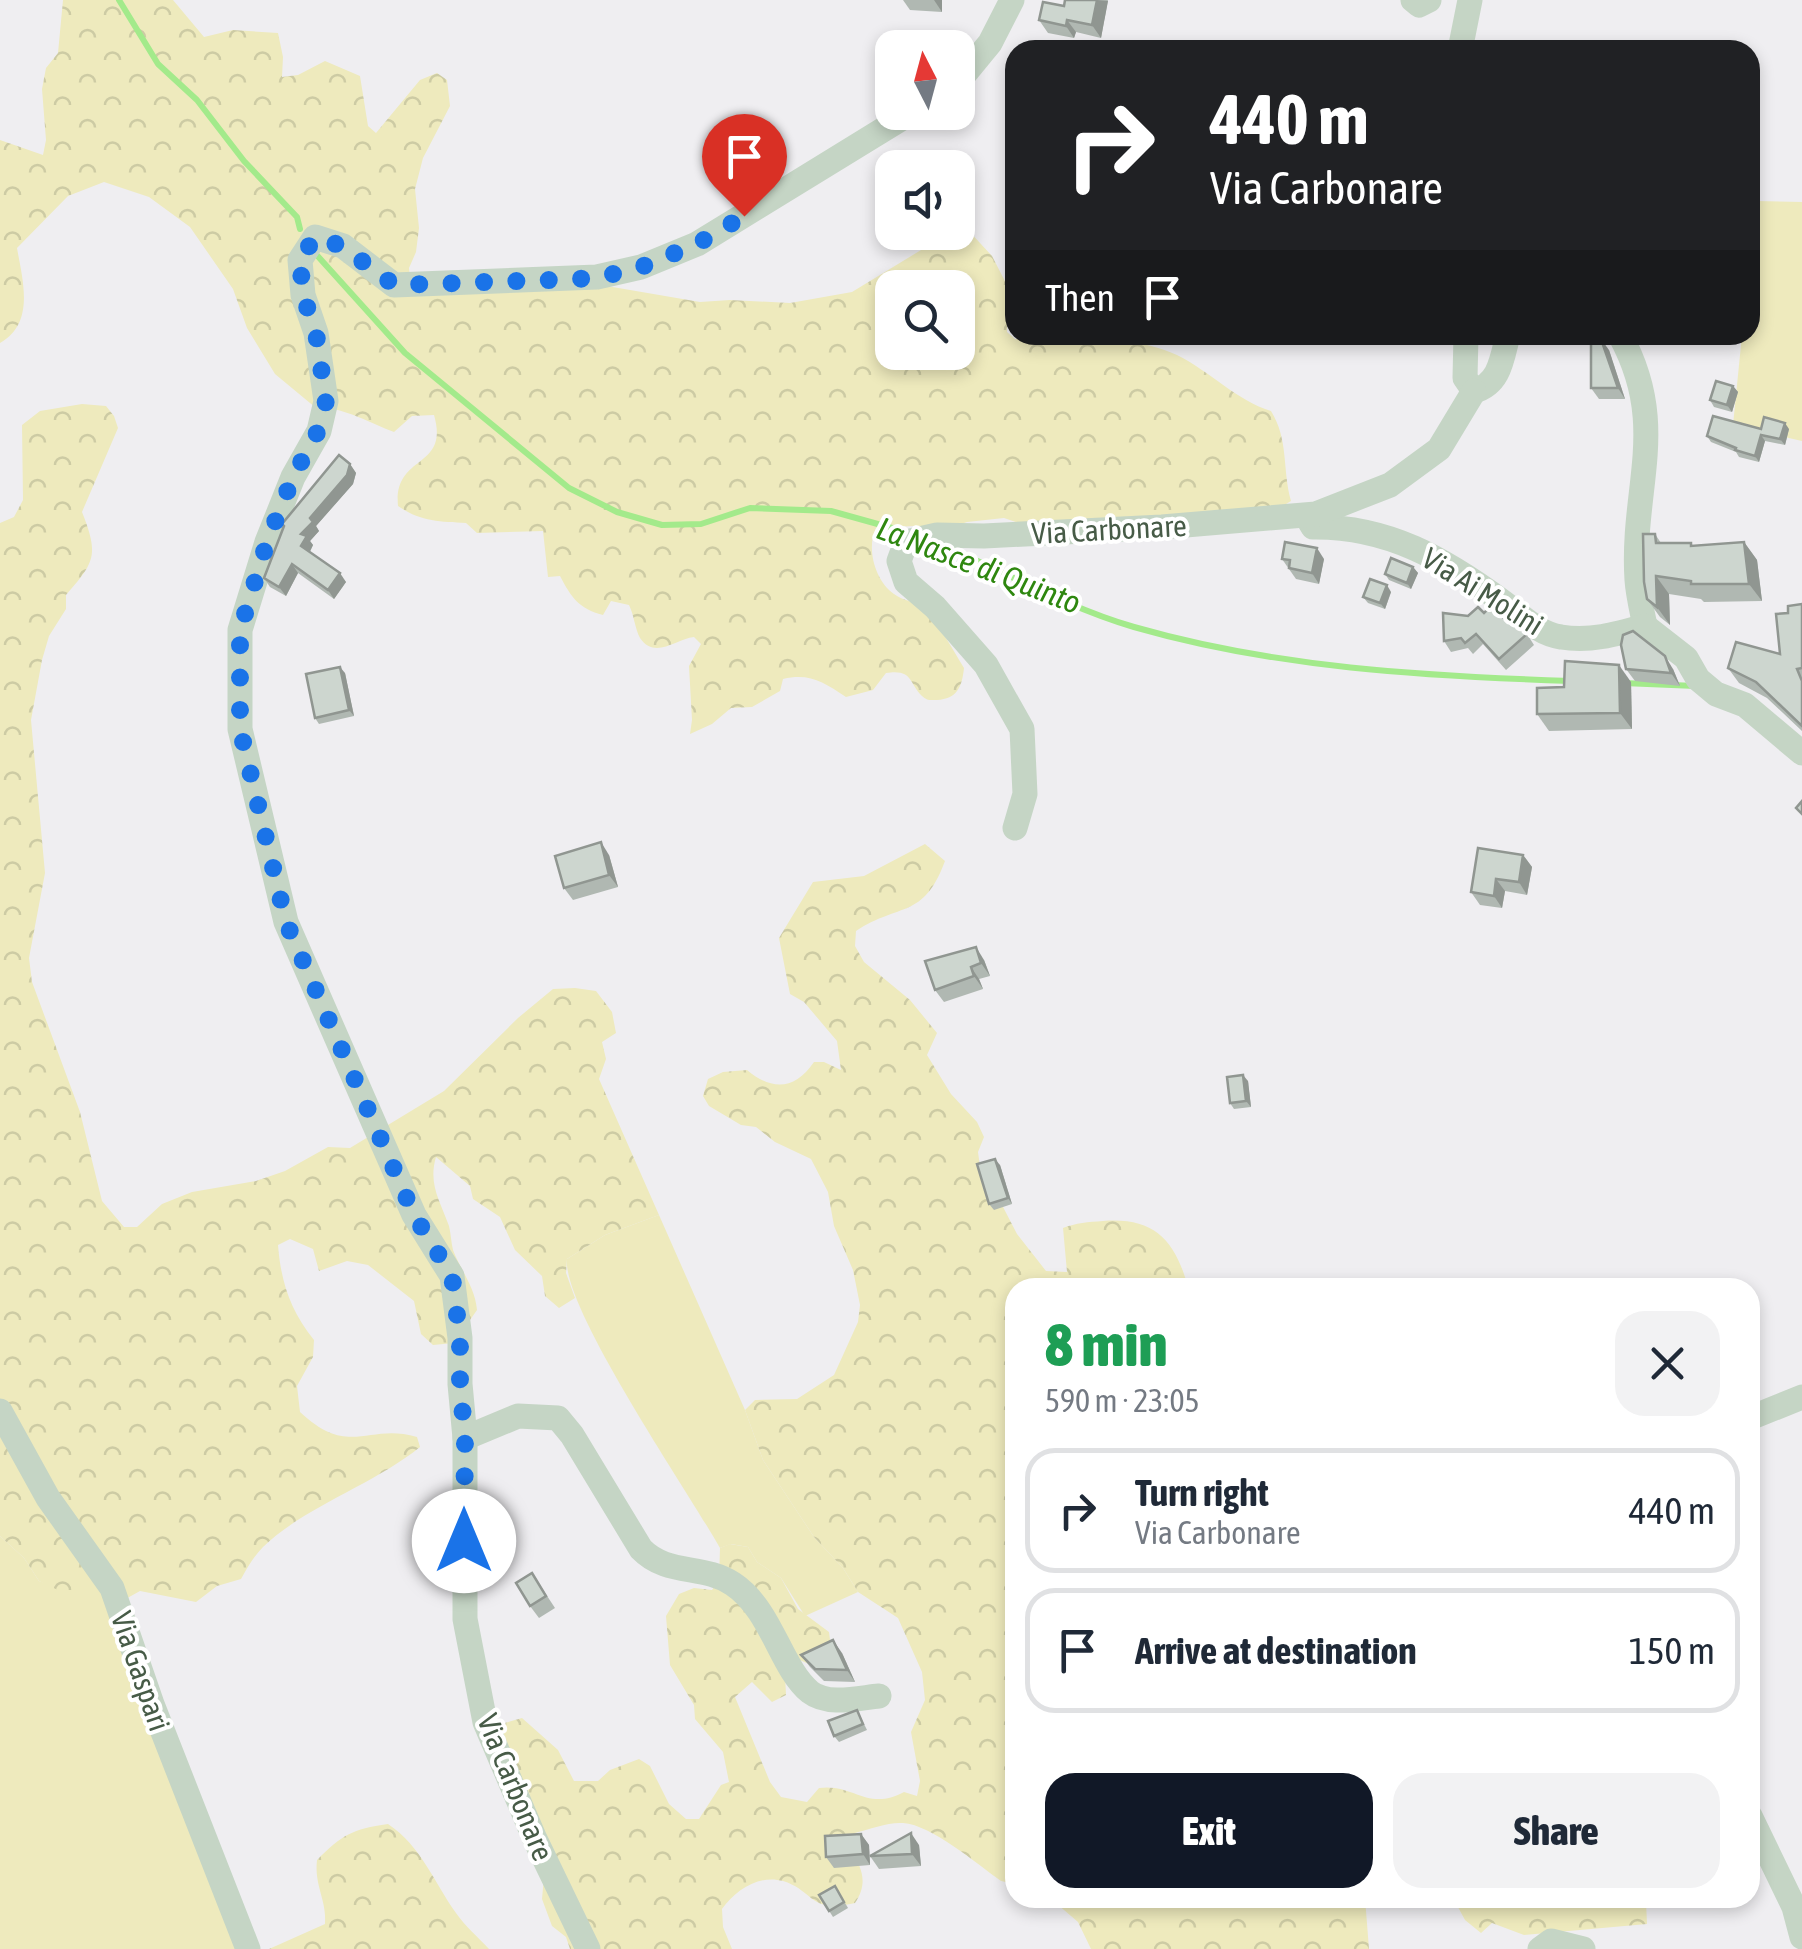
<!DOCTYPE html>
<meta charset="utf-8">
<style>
:root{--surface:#fff;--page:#f2f2f3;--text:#1f2937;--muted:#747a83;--line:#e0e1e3;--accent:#111827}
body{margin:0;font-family:"Asap Condensed",sans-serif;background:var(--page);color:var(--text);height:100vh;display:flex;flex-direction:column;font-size:38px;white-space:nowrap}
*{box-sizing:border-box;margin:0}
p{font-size:32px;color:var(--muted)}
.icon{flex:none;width:55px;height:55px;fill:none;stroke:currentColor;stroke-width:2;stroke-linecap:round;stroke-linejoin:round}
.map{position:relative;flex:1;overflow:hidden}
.drawer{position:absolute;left:1005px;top:1278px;width:755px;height:630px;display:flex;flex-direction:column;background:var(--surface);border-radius:30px;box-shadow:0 5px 15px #0003}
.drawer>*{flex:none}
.top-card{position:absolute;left:1005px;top:40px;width:755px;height:305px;border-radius:30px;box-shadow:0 5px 15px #0003;background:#202124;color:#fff;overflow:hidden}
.needle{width:65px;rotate:354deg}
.tools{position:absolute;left:875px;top:30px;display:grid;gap:20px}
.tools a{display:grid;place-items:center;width:100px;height:100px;border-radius:20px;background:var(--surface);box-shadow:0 5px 15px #0003;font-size:50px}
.pin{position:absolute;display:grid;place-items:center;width:85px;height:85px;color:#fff;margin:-102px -42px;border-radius:50% 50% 50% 0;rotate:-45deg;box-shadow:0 0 10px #0007}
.pin .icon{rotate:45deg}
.me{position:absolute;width:110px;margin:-55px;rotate:0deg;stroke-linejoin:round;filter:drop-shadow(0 0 8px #0008)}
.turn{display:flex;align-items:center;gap:35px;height:210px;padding:0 40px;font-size:45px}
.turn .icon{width:130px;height:130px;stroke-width:2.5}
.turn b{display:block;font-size:70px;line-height:85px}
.then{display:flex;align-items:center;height:95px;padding:0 40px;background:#0003;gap:20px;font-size:38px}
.round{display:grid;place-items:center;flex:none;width:105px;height:105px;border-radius:30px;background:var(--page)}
.summary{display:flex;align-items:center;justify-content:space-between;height:170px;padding:0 40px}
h1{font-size:60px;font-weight:800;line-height:75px;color:#1e9e55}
.action{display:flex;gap:20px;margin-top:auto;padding:20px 40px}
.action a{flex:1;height:115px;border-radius:30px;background:var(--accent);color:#fff;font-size:40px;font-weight:800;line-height:115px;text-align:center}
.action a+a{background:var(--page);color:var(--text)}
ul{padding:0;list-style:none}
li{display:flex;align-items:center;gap:30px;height:125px;margin:0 20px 15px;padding:0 20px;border:5px solid var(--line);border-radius:30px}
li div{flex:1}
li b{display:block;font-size:38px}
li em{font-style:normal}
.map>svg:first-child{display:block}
.grass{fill:#eeeabd}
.forest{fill:url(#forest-crowns);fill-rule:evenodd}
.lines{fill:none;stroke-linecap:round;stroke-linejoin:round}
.stream{stroke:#a3ea8b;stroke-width:6}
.minor{stroke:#c5d5c5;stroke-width:25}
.wall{fill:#b0b8b2}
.shaded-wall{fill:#909691}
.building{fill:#cdd6cf;stroke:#909691;stroke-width:2.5}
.route{stroke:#1a73e8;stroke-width:18;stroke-dasharray:0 32.4}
.labels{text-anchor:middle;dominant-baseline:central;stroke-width:8;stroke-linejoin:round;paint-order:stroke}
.street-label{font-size:30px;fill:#475b47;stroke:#fff}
.water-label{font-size:32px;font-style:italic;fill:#2e870f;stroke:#fff}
</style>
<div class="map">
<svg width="1802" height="1949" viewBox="0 0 1802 1949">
<defs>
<pattern id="forest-crowns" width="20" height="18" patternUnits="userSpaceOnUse" patternTransform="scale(2.5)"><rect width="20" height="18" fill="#eeeabd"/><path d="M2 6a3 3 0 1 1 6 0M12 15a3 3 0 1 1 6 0" fill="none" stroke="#cdcba4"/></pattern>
</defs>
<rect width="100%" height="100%" fill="#efeef1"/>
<g class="grass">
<path d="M1756,201L1802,202V441L1733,425L1742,335H1750V262Z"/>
<path d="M659,1215L745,1410L763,1460L814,1537L843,1568L858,1592L805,1616L781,1578L757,1562L748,1547L731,1544L720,1548C690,1494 562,1308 567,1259L605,1235Z"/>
<path d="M0,1536L24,1558L39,1581L113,1606L245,1949H0Z"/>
</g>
<g class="forest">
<path d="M63,0H173L204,37L233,30L278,33L283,57L282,77L298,75L325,61L360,76L368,126L376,133L420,80L437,73L447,80L450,106L423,158L415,189L419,228L416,252L409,268L410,278L601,285L700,302L730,300L790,303L852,292L949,233L968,230L992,256L1009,289L1007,332L1015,339C1026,339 1035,335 1045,335C1082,334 1144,339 1177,355C1211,372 1236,400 1271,411C1289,440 1282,469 1291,501L1281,507L1036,529L1004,518L967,522L940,531L914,526L876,528C866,548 875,581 894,594C903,601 915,601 923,608C940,624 952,649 964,668C962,687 957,699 937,700C929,700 928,701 922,696C908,682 913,669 886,673L873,690L846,697C823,682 810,673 783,679L780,691L752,707L731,708L712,724L690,734L692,720L689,666L701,644L694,637C676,639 655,660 640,638C635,629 634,615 629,605L611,601L603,615C579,609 571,597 560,576L548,577L543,531L477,533L466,523C440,522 419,521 398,506C393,453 450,470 434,415L412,416L394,432C369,423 342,406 316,408L275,374L247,328L233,289L190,227L149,197L104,182L68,196L17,248C23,282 35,323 0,343V140L43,155L46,140L42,89L46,68L58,53ZM892,288H958V352H892Z"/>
<path d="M82,404L106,406L114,416L118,428L82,512C99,555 95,562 66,595V609L49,636L42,660L31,720L45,873L29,958L32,982L80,1112L102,1201L124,1227H137L162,1204L192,1192L256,1181L285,1171L328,1147L350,1148L444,1091L518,1018L553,989L575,988L596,991L612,1012L616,1033L602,1042L606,1059L599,1079L659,1215L605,1235L567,1259L566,1273L575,1298L559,1308L545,1296L542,1276L515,1250L500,1217L473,1199L470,1186L436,1157C428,1184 440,1201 449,1226C451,1234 451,1242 453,1250C461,1271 475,1287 477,1310L454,1343L433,1345L421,1334L414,1301L368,1265L347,1261L319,1271L313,1249L290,1239L278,1245C281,1282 290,1310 314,1340L313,1357L297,1386L300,1412C350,1459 368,1422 417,1437L420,1447C373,1485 304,1507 263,1547C254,1556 247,1568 241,1579L217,1586L196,1602L140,1591L113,1606L83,1602L39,1581L24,1558L0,1536V523L14,517L23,500L22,425L40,411Z"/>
<path d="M925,844L945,861C923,920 900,902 856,931L855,946L864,962L910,1000L937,1033L927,1055L951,1094L977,1122L984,1137L978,1152L983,1189L1002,1205L1017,1234L1046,1271L1067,1272L1063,1228C1076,1223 1088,1222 1103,1221C1153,1217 1175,1239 1188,1287L1015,1288V1884L1001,1881C977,1864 932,1825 903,1823C888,1822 870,1829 855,1833L850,1850C863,1868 868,1884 855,1903C809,1914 815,1891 783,1881C758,1874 735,1891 722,1909L723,1927L732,1949H570L566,1937L552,1926L542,1899L546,1855L494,1726L522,1718L558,1750L574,1781H598L610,1770L639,1759L650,1766L669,1804L686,1819H699L721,1785L729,1782L723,1752L695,1719L694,1705L670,1665L666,1616L679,1594L694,1588L712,1590L719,1580L720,1548L730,1544L748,1547L757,1562L781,1578L798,1609L829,1632L832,1655L811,1665L784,1653L786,1695L772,1702L752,1682L735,1697L770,1782L781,1797L807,1802L819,1788C853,1783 868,1812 904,1792L917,1796L920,1781L911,1732L925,1700L922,1672L898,1618L858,1592L843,1568L814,1537L763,1460L745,1410L755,1400L797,1399L834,1375L858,1322L860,1305L853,1270L834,1226L828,1192L811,1159L775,1142L756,1127L741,1125L709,1106L703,1096L708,1079L723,1072L747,1070C772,1091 795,1090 814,1062H824L841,1070L837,1041L804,1002L790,994L779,938L813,882L864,876Z"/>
<path d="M388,1824C422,1847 433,1881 456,1913C465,1926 478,1937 489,1949H269L325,1924C327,1900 314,1886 317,1860C342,1835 352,1829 388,1824Z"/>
<path d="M1050,1898H1365L1369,1949H1091L1078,1922Z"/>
<path d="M1453,1898H1640L1646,1901L1647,1924L1524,1935L1492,1923L1481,1933L1465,1920Z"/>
</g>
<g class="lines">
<g class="stream">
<path d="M119,0L158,64L197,100L244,161L297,217L300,229"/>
<path d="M314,252L405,353L569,488L617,512L662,525L701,524L750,508L831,511L910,533"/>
<path d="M945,546C1006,573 1069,608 1134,627C1277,668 1423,676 1571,681"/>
<path d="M1623,683L1696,686"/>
</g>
<g class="minor">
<path d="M1413,0L1419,5L1429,0"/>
<path d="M1460,50L1470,0"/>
<path d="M958,82L990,43L1012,0"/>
<path d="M1466,335L1465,378L1474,391C1500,384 1502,358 1508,335"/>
<path d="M1620,335C1670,426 1631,487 1637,580C1638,595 1642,611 1645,626"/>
<path d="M1316,514L1310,522L1313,527C1388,526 1444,559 1503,602C1521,615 1538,634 1561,637C1590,642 1617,634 1645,626L1686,658L1698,679L1716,694L1745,705L1802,753"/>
<path d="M1015,828L1025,794L1022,729L986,665L935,607L906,582L899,561L906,542L937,535L984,536L1162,527L1316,514L1390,485L1439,449L1474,391"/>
<path d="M0,1411L48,1498L112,1588L152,1704L248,1949"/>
<path d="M1750,1418L1802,1397"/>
<path d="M465,1438L518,1416L558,1418L572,1435L641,1549C667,1576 703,1564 733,1584C772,1610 780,1667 810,1692C828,1706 858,1698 879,1696"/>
<path d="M1750,1816L1794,1907L1802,1937"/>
<path d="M588,1949L534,1837L485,1722L465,1619V1438L460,1384V1338L452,1276L414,1215L286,922L240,729V630L267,542L293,477L319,431L326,401L316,333L303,295L300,260L315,237L343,246L394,285L597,277L641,267L697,244L912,112"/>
<path d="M1540,1949L1551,1941L1583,1949"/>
</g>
</g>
<g class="wall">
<path d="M903,0H942V12L910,10Z"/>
<path d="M1065,0H1108L1101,38L1076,32L1074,38L1048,33L1039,20L1064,6Z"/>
<path d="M1609,350L1625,399H1599L1591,388Z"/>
<path d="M1733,386L1738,392L1732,412L1714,407L1710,400Z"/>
<path d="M1761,429H1789L1785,445L1765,441L1759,462L1739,457L1736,452L1711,442L1707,436Z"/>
<path d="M350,464L356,473L353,484L316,526L319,531L310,541L313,545L310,552L346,582L334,599L298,573L286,596L270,587L264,578Z"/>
<path d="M1655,534L1661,543H1691L1693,546L1744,542L1757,560L1762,601L1704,602L1701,599L1669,594L1670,625L1660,617L1647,599Z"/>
<path d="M1282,559H1324L1319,584L1296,579Z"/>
<path d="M1413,567L1418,573L1411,589L1389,580L1385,574Z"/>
<path d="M1391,592L1385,609L1368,603L1363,597Z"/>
<path d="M1802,604V731L1767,698L1739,683L1728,668L1780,654L1788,613Z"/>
<path d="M1484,613L1527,634L1534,645L1506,670L1483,644L1473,654L1468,648L1451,652L1444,641L1468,616Z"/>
<path d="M1626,669H1673L1680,686L1635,681Z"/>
<path d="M345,673L354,716L319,724L315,718Z"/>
<path d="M1631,682L1632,729L1549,731L1537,714L1564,687Z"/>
<path d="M609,855L618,887L573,900L564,888Z"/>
<path d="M1523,855L1532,867L1527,895L1505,891L1502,908L1480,905L1471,892Z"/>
<path d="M984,960L990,976L979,979L983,989L944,1002L935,990L925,961Z"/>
<path d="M1248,1081L1251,1107L1234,1109L1230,1103Z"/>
<path d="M1000,1165L1012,1204L994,1210L989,1204Z"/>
<path d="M532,1573L555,1608L539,1618L530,1606Z"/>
<path d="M842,1653L855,1682L824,1681L810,1667L801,1655Z"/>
<path d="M857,1710L867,1730L839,1742L834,1736Z"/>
<path d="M861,1834L869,1845L870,1865L834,1868L826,1857Z"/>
<path d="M919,1845L921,1866L879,1869L870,1856Z"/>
<path d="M835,1886L848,1908L833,1917L819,1895Z"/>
</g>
<g class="shaded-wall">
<path d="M934,0H942V12Z"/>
<path d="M1097,0L1108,1L1101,38L1092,25Z"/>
<path d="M1067,20L1076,32L1074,38L1066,26Z"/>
<path d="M1601,339L1609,350L1625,399L1618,388Z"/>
<path d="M1733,386L1738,392L1732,412L1727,405Z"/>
<path d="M1785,423L1789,429L1785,445L1780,439Z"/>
<path d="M1761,435L1765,441L1759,462L1755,456Z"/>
<path d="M350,464L356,473L353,484L316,526L319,531L310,541L313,545L308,555L301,546V534L310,518Z"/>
<path d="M1744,542L1757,560L1762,601L1749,584Z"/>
<path d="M1317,548L1324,559L1319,584L1312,573Z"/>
<path d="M292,564L298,573L286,596L279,587Z"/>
<path d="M1413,567L1418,573L1411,589L1407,583Z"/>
<path d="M340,573L346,582L334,599L328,590Z"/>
<path d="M1656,576L1669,594L1670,625L1657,607Z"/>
<path d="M1387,585L1391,592L1385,609L1380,603Z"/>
<path d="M1665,656L1673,669L1680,686L1671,673Z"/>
<path d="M1619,665L1631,682L1632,729L1620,713Z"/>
<path d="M340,667L345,673L354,716L349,710Z"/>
<path d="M601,842L609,855L618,887L609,875Z"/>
<path d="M1523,855L1532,867L1527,895L1519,882Z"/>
<path d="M1496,879L1505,891L1502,908L1494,896Z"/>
<path d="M976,947L984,960L990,976L981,963Z"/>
<path d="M971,967L979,979L983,989L974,976Z"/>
<path d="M1243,1075L1248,1081L1251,1107L1246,1101Z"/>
<path d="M995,1159L1000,1165L1012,1204L1008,1198Z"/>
<path d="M833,1640L842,1653L855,1682L847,1670Z"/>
<path d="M911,1833L919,1845L921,1866L912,1854Z"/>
<path d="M861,1834L869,1845L870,1865L863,1854Z"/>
</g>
<g class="building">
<path d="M1065,0H1097L1092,25L1067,20L1066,26L1039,20L1043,2L1064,6Z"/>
<path d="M1591,339H1601L1618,388H1591Z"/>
<path d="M1716,381L1733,386L1727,405L1710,400Z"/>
<path d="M1713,416L1761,429L1764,417L1785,423L1780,439L1761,435L1755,456L1735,450L1736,448L1707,436Z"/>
<path d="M339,455L350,464L347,475L310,518L313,522L301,534L307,536L301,546L340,573L328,590L292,564L279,587L264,578L284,526L282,524Z"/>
<path d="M1643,534H1655L1656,543H1691V546L1744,542L1749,584H1691V581L1656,576L1657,607L1647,599L1644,582Z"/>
<path d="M1285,542L1317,548L1312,573L1289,568L1290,560L1282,559Z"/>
<path d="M1391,558L1413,567L1407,583L1385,574Z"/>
<path d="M1370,579L1387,585L1380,603L1363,597Z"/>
<path d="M1802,604V668L1797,669L1802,681V726L1756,682L1728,668L1736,642L1780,654L1776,614L1788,613V606Z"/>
<path d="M1478,607L1484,613L1489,608L1527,634L1499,659L1476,634L1465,643L1461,638L1444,641L1443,613L1468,616Z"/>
<path d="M1633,631L1665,656L1671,673L1626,669L1621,645L1623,635Z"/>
<path d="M1565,661L1619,665L1620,713L1537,714V688L1564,687Z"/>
<path d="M340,667L349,710L315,718L306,674Z"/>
<path d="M1802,801V814L1796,808Z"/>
<path d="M601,842L609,875L564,888L555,856Z"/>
<path d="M1478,848L1523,855L1519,882L1496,879L1494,896L1471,892Z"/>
<path d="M976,947L981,963L971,967L974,976L935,990L925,961Z"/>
<path d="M1243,1075L1246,1101L1230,1103L1227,1077Z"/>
<path d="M995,1159L1008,1198L989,1204L977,1164Z"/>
<path d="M532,1573L546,1596L530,1606L516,1583Z"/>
<path d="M833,1640L847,1670L815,1669L801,1655Z"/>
<path d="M857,1710L863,1724L834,1736L828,1721Z"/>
<path d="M911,1833L912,1854L870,1856Z"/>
<path d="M861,1834L863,1854L826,1857L825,1836Z"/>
<path d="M835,1886L844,1902L829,1911L819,1895Z"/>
</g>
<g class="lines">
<path class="route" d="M464,1541L465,1438L460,1384V1338L452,1276L414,1215L286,922L240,729V630L267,542L293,477L318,431L326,401L316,333L303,295L300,260L315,237L342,246L394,285L550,280L597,278L641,267L697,244L744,216"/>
</g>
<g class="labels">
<g class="street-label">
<text transform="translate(1109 529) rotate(-3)">Via Carbonare</text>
<text transform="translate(1483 591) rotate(32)">Via Ai Molini</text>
<text transform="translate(141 1671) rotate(71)">Via Gaspari</text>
<text transform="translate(516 1787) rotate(68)">Via Carbonare</text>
</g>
<g class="water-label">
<text transform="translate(979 565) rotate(21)">La Nasce di Quinto</text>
</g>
</g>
</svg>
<div class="tools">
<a><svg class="needle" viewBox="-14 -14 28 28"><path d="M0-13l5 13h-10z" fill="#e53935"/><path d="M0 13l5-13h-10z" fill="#747a83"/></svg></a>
<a><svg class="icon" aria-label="sound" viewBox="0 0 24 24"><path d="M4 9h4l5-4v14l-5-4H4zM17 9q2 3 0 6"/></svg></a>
<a><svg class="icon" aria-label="search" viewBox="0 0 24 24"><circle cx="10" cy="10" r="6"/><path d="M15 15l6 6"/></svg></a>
</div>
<div class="pin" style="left:744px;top:216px;background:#d93025"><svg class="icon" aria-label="arrive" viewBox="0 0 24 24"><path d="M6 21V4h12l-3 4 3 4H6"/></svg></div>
<svg class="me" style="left:464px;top:1541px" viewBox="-20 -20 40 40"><circle r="19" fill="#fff"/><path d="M0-13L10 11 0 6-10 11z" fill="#1a73e8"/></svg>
<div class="top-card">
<div class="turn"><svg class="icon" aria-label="right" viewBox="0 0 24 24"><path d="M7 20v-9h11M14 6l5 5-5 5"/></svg><div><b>440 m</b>Via Carbonare</div></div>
<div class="then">Then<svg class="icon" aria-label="arrive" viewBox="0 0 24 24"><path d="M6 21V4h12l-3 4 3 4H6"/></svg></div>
</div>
<section class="drawer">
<div class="summary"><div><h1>8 min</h1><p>590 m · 23:05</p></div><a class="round"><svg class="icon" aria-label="close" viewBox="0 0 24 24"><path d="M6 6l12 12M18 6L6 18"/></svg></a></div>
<ul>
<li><svg class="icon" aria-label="right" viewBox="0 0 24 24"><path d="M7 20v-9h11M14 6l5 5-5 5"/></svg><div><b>Turn right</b><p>Via Carbonare</p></div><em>440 m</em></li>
<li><svg class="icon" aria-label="arrive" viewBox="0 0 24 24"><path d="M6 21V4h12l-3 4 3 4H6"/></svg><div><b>Arrive at destination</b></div><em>150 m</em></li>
</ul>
<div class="action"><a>Exit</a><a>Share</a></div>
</section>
</div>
